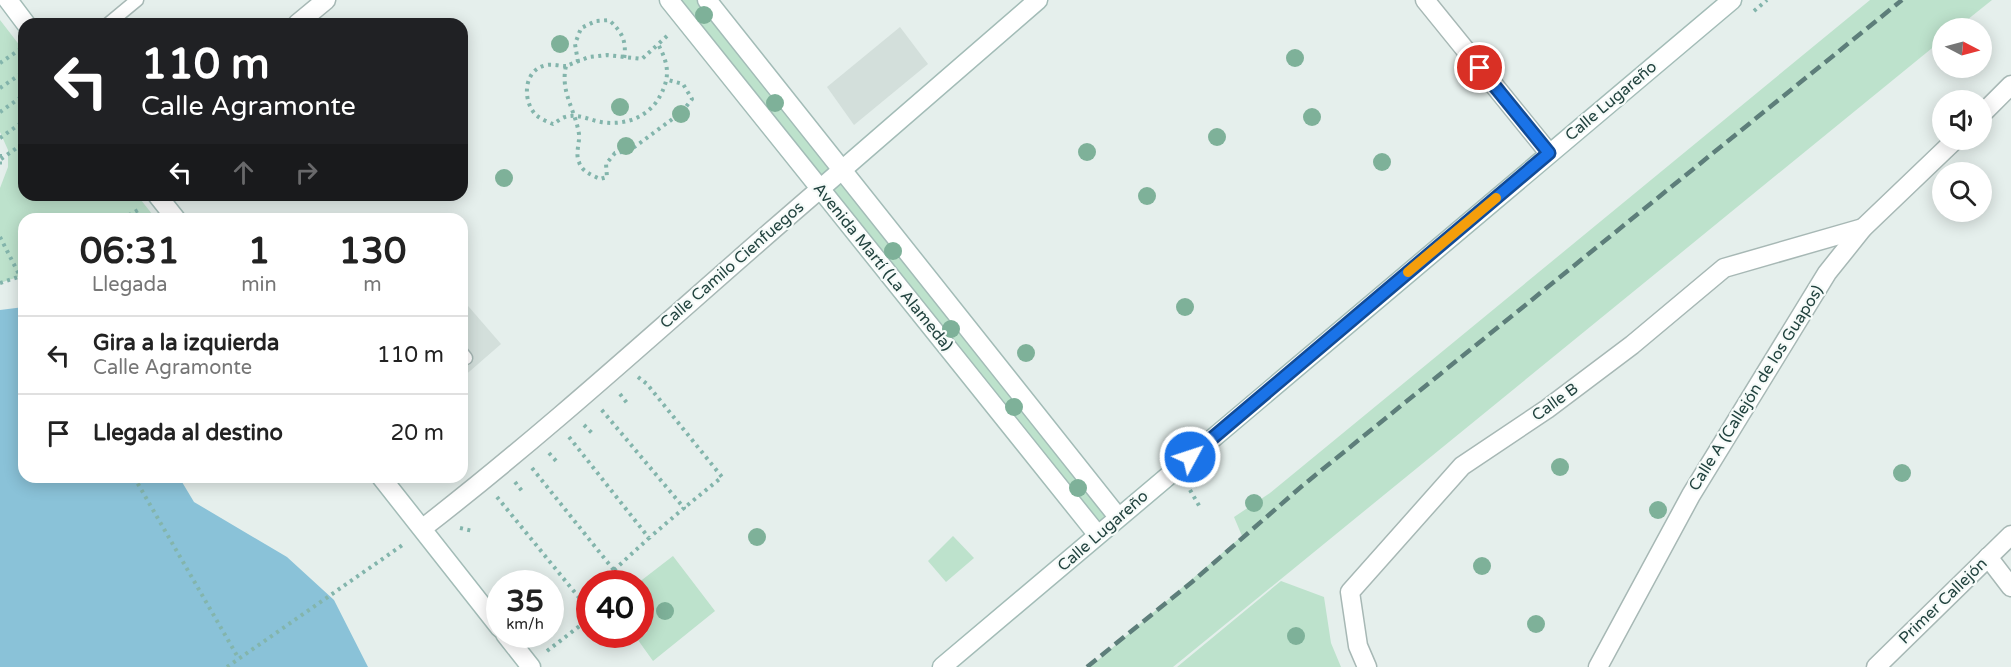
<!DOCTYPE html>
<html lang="es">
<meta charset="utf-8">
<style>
:root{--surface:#fff;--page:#f2f2f2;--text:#222;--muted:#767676;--line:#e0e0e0}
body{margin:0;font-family:"Varela Round",sans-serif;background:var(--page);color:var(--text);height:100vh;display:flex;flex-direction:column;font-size:22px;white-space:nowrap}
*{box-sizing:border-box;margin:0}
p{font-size:20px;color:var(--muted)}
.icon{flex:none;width:33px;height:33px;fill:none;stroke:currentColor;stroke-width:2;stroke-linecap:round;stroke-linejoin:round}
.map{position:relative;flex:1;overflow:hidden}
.sheet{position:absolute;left:18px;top:213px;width:450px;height:270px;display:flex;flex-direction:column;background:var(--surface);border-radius:18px;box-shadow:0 3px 15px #0003}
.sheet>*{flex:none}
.guide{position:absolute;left:18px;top:18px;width:450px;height:183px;border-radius:18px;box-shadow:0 3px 15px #0003;background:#202124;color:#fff;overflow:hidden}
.needle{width:39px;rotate:96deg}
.controls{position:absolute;left:1932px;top:18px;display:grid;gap:12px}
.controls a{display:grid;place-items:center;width:60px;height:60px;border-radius:50%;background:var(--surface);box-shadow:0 3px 15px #0003;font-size:30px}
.speed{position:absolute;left:486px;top:570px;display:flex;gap:12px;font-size:30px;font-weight:700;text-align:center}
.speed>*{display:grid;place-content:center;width:78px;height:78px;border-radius:50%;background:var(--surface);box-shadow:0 3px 15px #0003;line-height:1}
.speed small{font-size:15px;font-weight:400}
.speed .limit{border:9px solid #d22;background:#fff;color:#111}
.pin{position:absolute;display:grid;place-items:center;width:51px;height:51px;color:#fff;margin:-26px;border:3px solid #fff;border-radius:50%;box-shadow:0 2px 6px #0007}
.me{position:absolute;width:66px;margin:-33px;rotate:50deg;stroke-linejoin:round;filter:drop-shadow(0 0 4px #0008)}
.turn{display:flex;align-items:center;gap:21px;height:126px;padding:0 24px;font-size:27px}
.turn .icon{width:78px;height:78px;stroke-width:2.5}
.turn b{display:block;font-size:42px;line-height:51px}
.lanes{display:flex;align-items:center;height:57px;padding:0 24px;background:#0003;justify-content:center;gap:30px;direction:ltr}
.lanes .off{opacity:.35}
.eta{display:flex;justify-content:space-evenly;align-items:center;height:102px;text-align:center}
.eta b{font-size:36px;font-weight:800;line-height:42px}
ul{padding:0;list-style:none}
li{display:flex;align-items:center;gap:18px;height:78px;padding:0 24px;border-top:2px solid var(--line)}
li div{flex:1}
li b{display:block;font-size:22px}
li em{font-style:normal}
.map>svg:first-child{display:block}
.built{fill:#d3dfdb}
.green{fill:#bde2cc}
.water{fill:#8ac2d8}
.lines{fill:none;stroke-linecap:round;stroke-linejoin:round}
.lane-casing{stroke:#a7b8b5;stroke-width:15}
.street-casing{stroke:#a7b8b5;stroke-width:21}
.secondary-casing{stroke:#a3bcb7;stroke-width:21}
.path{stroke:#83b5ac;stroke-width:4;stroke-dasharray:3 4.5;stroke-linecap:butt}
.lane{stroke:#fff;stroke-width:12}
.street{stroke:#fff;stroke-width:18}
.secondary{stroke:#fff;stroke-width:18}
.rail{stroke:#5d7e7a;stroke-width:4.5;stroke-dasharray:12 6;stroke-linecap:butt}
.tree{fill:#7eb199}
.route-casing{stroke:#114b97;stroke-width:15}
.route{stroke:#1a73e8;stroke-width:10}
.slow{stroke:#f59e0b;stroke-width:10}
.labels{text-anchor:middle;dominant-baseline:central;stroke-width:4.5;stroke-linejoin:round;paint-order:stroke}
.street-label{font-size:16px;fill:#22433f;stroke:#f6fbf9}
</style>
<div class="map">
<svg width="2011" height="667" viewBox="0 0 2011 667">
<rect width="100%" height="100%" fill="#e5efec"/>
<g class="built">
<path d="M900,27L928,64L854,125L827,87Z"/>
<path d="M462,299L501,344L462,378Z"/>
</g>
<g class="green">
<path d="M669,0H707L1118,517L1097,534Z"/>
<path d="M1870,0H1992L1957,28H1942V40L1173,667H1090L1242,536L1234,517L1270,493Z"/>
<path d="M0,20L24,51V195H137L156,219H24V275L0,283V188L8,167V150L0,132Z"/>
<path d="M953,536L974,558L946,582L928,561Z"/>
<path d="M673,556L715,611L653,661L638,640L647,632L641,623L640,584L638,583Z"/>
<path d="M1281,581L1324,597L1331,643L1341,667H1177Z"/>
</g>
<path class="water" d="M24,307V477H179L194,502L287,557L334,600L368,667H0V310Z"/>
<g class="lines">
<defs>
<g id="lane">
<path d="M108,24L137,0"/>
<path d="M462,353L466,358"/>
</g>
<g id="street">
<path d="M1425,0L1549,153"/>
<path d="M297,24L326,0"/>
<path d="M1982,114L2011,85"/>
<path d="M423,528C561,421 688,302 820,189"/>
<path d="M1988,557L2011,587"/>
<path d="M1367,667L1358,646L1350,592L1462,466L1547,409L1632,345L1724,268L1863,228"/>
<path d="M1598,667L1691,495L1827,273L1863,228L1955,140"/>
<path d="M1876,667L2011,535"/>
</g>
<g id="secondary">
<path d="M8,0L26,24"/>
<path d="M669,0L1097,534"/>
<path d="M707,0L1118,517"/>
<path d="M820,189L1038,0"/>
<path d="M157,195L176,219"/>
<path d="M381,477L500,628"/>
<path d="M505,634L531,667"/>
<path d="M942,667L1732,0"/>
</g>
</defs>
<use href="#lane" class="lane-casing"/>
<use href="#street" class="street-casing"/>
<use href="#secondary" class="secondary-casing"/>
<g class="path">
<path d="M1754,11L1767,0"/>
<path d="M667,36L642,59L607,55L589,57L566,66C560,92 575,109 579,134C580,143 575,153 579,162C582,172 592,175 600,179L607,177L606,164L615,153L629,151L682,112L692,99L683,84L668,80"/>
<path d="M578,62L575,44L581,28L596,21L609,20C622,32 627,41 624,59"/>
<path d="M0,63L22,48"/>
<path d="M566,66C560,66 553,64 547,65C523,69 522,101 536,115C541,119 548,122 553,124C557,122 561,118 565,117C578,113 589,120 601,122C625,126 649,117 660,96C671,76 668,63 658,44"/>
<path d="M0,88L24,72"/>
<path d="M0,112L24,95"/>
<path d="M0,138L24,121"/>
<path d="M0,154V166"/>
<path d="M1,159L24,143"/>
<path d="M122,219L140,209"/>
<path d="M0,237L24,284"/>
<path d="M0,283L24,275"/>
<path d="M638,377L647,384L722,477L684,508"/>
<path d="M620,394L627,403"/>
<path d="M584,425L592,433"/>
<path d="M569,437L649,538L684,508L601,409"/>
<path d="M549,453L557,462"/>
<path d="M532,468L625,584"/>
<path d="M134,477L239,659"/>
<path d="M515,482L522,491"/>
<path d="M1190,490L1201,509"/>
<path d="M497,497L590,611"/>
<path d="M460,528L473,531"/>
<path d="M614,570L649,538"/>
<path d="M547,651L590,618"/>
<path d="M227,667L404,544"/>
</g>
<use href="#lane" class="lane"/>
<use href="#street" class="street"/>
<use href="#secondary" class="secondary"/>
<path class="rail" d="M1087,667L1192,582L1302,486L1902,0"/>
</g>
<g class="tree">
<circle cx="704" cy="15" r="9"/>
<circle cx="560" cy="44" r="9"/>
<circle cx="1295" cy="58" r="9"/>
<circle cx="775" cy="103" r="9"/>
<circle cx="620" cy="107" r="9"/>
<circle cx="681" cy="114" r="9"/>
<circle cx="1312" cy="117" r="9"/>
<circle cx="1217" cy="137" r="9"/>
<circle cx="626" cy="146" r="9"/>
<circle cx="1087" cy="152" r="9"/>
<circle cx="1382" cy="162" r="9"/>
<circle cx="504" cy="178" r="9"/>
<circle cx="1147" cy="196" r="9"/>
<circle cx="893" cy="251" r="9"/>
<circle cx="1185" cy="307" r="9"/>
<circle cx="951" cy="329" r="9"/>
<circle cx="1026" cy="353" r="9"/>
<circle cx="1014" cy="407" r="9"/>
<circle cx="1560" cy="467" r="9"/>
<circle cx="1902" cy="473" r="9"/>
<circle cx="1078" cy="488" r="9"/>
<circle cx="1254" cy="503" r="9"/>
<circle cx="1658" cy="510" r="9"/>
<circle cx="757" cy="537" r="9"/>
<circle cx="1482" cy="566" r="9"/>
<circle cx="665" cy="611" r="9"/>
<circle cx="1536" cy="624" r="9"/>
<circle cx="1296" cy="636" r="9"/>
</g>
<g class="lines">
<defs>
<path id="route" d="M1190,457L1549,153L1480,68"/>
</defs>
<use href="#route" class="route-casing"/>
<use href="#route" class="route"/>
<path class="slow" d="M1408,272L1496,198"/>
</g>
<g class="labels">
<g class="street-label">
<text transform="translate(1611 101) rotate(-40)">Calle Lugareño</text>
<text transform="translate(732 265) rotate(-41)">Calle Camilo Cienfuegos</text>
<text transform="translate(883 267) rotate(51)">Avenida Martí (La Alameda)</text>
<text transform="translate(1756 388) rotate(-58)">Calle A (Callejón de los Guapos)</text>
<text transform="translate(1555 402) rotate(-36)">Calle B</text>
<text transform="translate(1103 531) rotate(-41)">Calle Lugareño</text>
<text transform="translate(1943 601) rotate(-44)">Primer Callejón</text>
</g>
</g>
</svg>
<div class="controls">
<a><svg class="needle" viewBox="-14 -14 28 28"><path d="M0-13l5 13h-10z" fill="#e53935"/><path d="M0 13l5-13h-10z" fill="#767676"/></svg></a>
<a><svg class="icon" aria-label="sound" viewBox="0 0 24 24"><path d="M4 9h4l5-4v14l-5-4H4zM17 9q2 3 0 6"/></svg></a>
<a><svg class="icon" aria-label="search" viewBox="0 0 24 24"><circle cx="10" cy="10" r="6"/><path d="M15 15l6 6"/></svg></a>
</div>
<div class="speed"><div>35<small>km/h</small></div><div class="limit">40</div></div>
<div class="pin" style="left:1480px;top:68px;background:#d93025"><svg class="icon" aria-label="arrive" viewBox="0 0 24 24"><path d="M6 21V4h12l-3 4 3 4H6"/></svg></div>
<svg class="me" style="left:1190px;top:457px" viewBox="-20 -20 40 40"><circle r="17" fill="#1a73e8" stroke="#fff" stroke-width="3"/><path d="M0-11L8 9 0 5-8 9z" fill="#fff"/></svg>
<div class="guide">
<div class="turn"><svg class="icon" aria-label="left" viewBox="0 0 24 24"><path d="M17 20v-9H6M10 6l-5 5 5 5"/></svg><div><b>110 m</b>Calle Agramonte</div></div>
<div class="lanes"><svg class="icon" aria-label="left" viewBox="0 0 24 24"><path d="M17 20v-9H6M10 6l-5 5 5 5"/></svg><svg class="icon off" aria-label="ahead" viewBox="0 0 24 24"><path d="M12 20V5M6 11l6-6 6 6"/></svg><svg class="icon off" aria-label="right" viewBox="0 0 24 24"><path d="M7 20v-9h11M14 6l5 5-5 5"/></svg></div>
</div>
<section class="sheet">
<div class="eta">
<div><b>06:31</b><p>Llegada</p></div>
<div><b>1</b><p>min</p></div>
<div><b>130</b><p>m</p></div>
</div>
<ul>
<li><svg class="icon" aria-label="left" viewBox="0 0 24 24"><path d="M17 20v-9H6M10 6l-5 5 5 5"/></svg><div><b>Gira a la izquierda</b><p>Calle Agramonte</p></div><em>110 m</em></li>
<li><svg class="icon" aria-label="arrive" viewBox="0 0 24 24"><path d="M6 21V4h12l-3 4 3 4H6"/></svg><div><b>Llegada al destino</b></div><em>20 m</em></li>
</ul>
</section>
</div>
